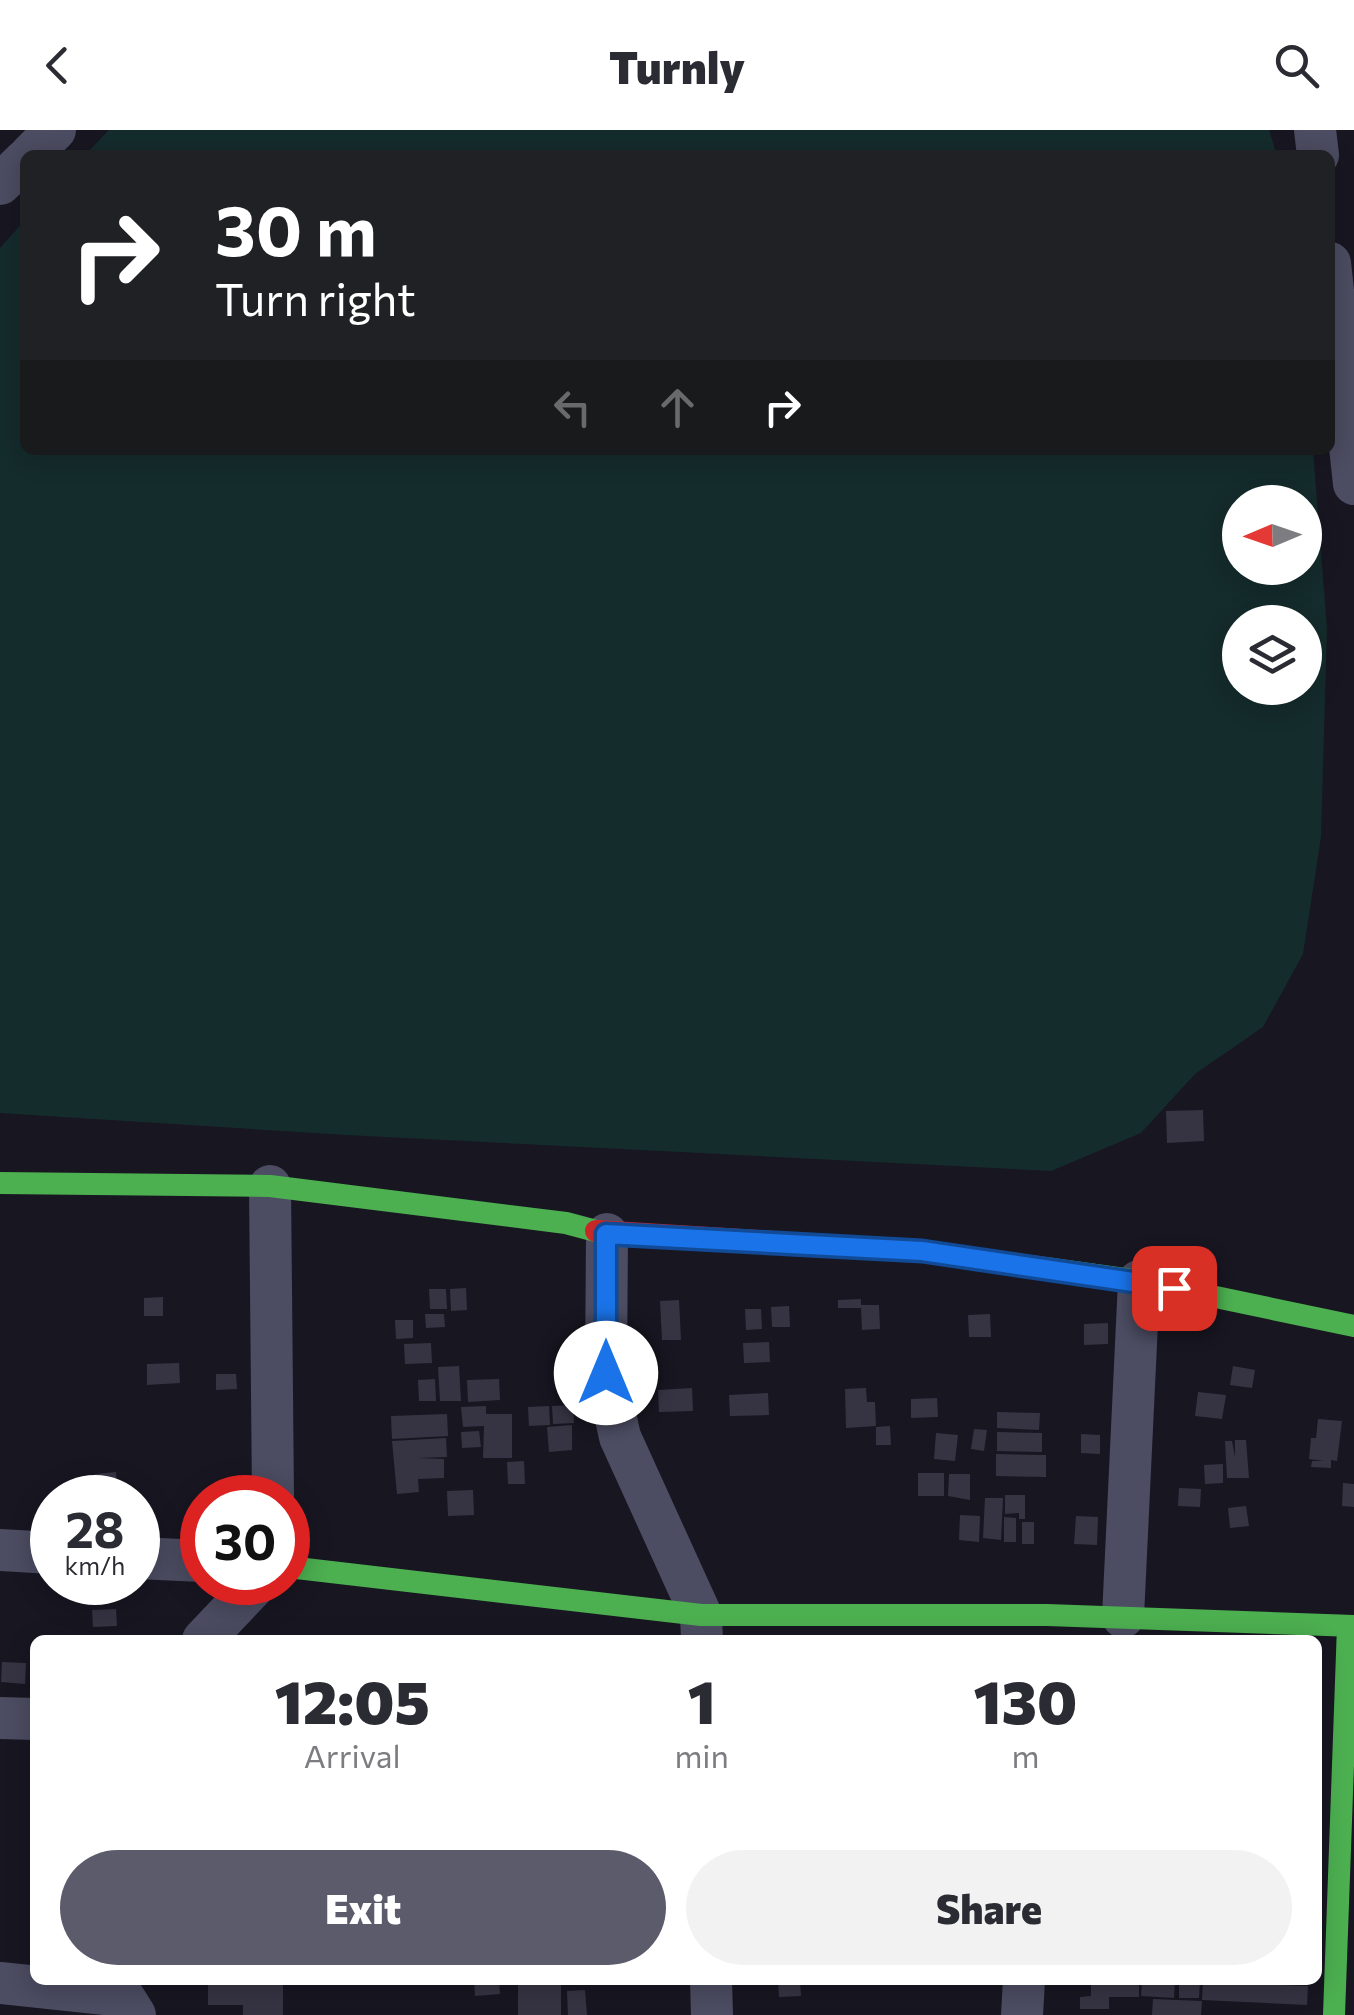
<!DOCTYPE html>
<style>
:root{--surface:#fff;--page:#f2f2f3;--text:#2b2b33;--muted:#7c7c81;--accent:#5c5b6b}
body{margin:0;font-family:Commissioner,sans-serif;background:var(--page);color:var(--text);height:100vh;display:flex;flex-direction:column;font-size:38px;white-space:nowrap}
*{box-sizing:border-box;margin:0}
p{font-size:32px;color:var(--muted)}
.icon{flex:none;width:55px;height:55px;fill:none;stroke:currentColor;stroke-width:2;stroke-linecap:round;stroke-linejoin:round}
.map{position:relative;flex:1;overflow:hidden}
.side{position:absolute;left:30px;top:1505px;width:1292px;height:350px;display:flex;flex-direction:column;background:var(--surface);border-radius:15px;box-shadow:0 5px 25px #0003}
.side>*{flex:none}
.guide{position:absolute;left:20px;top:20px;width:1315px;height:305px;border-radius:15px;box-shadow:0 5px 25px #0003;background:#202124;color:#fff;overflow:hidden}
.needle{width:65px;rotate:268deg}
.controls{position:absolute;left:1222px;top:355px;display:grid;gap:20px}
.controls a{display:grid;place-items:center;width:100px;height:100px;border-radius:50%;background:var(--surface);box-shadow:0 5px 25px #0003;font-size:50px}
.speed{position:absolute;left:30px;top:1345px;display:flex;gap:20px;font-size:50px;font-weight:700;text-align:center}
.speed>*{display:grid;place-content:center;width:130px;height:130px;border-radius:50%;background:var(--surface);box-shadow:0 5px 25px #0003;line-height:1}
.speed small{font-size:25px;font-weight:400}
.speed .limit{border:15px solid #d22;background:#fff;color:#111}
.pin{position:absolute;display:grid;place-items:center;width:85px;height:85px;color:#fff;margin:-42px;border-radius:20px;box-shadow:0 5px 15px #0006}
.me{position:absolute;width:110px;margin:-55px;rotate:0deg;stroke-linejoin:round;filter:drop-shadow(0 0 8px #0008)}
.turn{display:flex;align-items:center;gap:35px;height:210px;padding:0 30px;font-size:45px}
.turn .icon{width:130px;height:130px;stroke-width:2.5}
.turn b{display:block;font-size:70px;line-height:85px}
.lanes{display:flex;align-items:center;height:95px;padding:0 30px;background:#0003;justify-content:center;gap:50px;direction:ltr}
.lanes .off{opacity:.35}
.eta{display:flex;justify-content:space-evenly;align-items:center;height:170px;text-align:center}
.eta b{font-size:60px;font-weight:800;line-height:70px}
.cta{display:flex;gap:20px;margin-top:auto;padding:20px 30px}
.cta a{flex:1;height:115px;border-radius:60px;background:var(--accent);color:#fff;font-size:40px;font-weight:800;line-height:115px;text-align:center}
.cta a+a{background:var(--page);color:var(--text)}
header{display:flex;justify-content:space-between;align-items:center;height:130px;padding:0 30px;background:var(--surface);font-size:45px;font-weight:800}
.map>svg:first-child{display:block}
.green{fill:#152c2c;fill-rule:evenodd}
.building{fill:#363443}
.lines{fill:none;stroke-linecap:round;stroke-linejoin:round}
.street{stroke:#4c4c62;stroke-width:42}
.fast{stroke:#4caf50;stroke-width:22}
.jam{stroke:#c62828;stroke-width:22}
.route-casing{stroke:#114b97;stroke-width:25}
.route{stroke:#1a73e8;stroke-width:18}
</style>
<header><svg class="icon" aria-label="back" viewBox="0 0 24 24"><path d="M15 5l-7 7 7 7"/></svg>Turnly<svg class="icon" aria-label="search" viewBox="0 0 24 24"><circle cx="10" cy="10" r="6"/><path d="M15 15l6 6"/></svg></header>
<div class="map">
<svg width="1354" height="1885" viewBox="0 0 1354 1885">
<rect width="100%" height="100%" fill="#181621"/>
<g class="green">
<path d="M109,0H1269L1277,25H85Z"/>
<path d="M25,90V320H1313L1327,499L1321,707L1303,824L1263,897L1195,944L1141,1003L1051,1041L346,1005L0,983V118ZM1240,372H1305V438H1240ZM1240,492H1305V558H1240Z"/>
</g>
<g class="building">
<path d="M1203,980L1204,1011L1167,1013L1166,981Z"/>
<path d="M466,1158L467,1180L451,1181L450,1159Z"/>
<path d="M429,1159H446L447,1179H430Z"/>
<path d="M163,1167V1186H144V1168Z"/>
<path d="M861,1169V1175H879L880,1199L862,1200L861,1178H838V1170Z"/>
<path d="M679,1170L681,1210H662L660,1171Z"/>
<path d="M789,1176L790,1197H772L771,1177Z"/>
<path d="M745,1179H761L762,1199L746,1200Z"/>
<path d="M425,1184H444L445,1197L426,1198Z"/>
<path d="M990,1184L991,1207H969L968,1185Z"/>
<path d="M395,1190H413V1208L396,1209Z"/>
<path d="M1108,1193V1214L1084,1215V1194Z"/>
<path d="M769,1212L770,1232L744,1233L743,1213Z"/>
<path d="M431,1213L432,1233L405,1234L404,1214Z"/>
<path d="M179,1233L180,1253L147,1255V1234Z"/>
<path d="M459,1236L461,1271H440L438,1237Z"/>
<path d="M1233,1236L1255,1240L1252,1258L1230,1255Z"/>
<path d="M216,1244H236L237,1259L216,1260Z"/>
<path d="M435,1249L436,1271H419L418,1250Z"/>
<path d="M499,1249L500,1270L468,1272L467,1250Z"/>
<path d="M692,1258L693,1281L659,1282L658,1260Z"/>
<path d="M866,1258L867,1272H875L876,1296L846,1298L845,1259Z"/>
<path d="M1198,1262L1226,1265L1222,1289L1195,1286Z"/>
<path d="M768,1263L769,1285L730,1286L729,1265Z"/>
<path d="M937,1268L938,1287L911,1288V1269Z"/>
<path d="M573,1275L574,1293L553,1294L552,1276Z"/>
<path d="M486,1276V1284H512V1328H483L484,1296L463,1297L461,1277Z"/>
<path d="M549,1276L550,1295L529,1296L528,1277Z"/>
<path d="M997,1282L1040,1283L1039,1300L997,1298Z"/>
<path d="M447,1284L448,1306L392,1309L391,1286Z"/>
<path d="M1318,1289L1342,1291L1337,1331L1331,1330V1338L1311,1337L1312,1331H1324L1309,1329L1311,1308H1316Z"/>
<path d="M572,1295V1320L549,1322L547,1297Z"/>
<path d="M890,1296L891,1315H876V1297Z"/>
<path d="M974,1299L987,1300L984,1321L971,1319Z"/>
<path d="M479,1301L481,1317L462,1318L461,1302Z"/>
<path d="M997,1302L1042,1303V1322L997,1321Z"/>
<path d="M936,1303L958,1305L955,1331L934,1329Z"/>
<path d="M1081,1304L1100,1305V1324L1081,1323Z"/>
<path d="M446,1308L447,1327L417,1328L444,1329V1348L418,1349L419,1362L397,1364L392,1311Z"/>
<path d="M1235,1310H1246L1249,1348H1227L1225,1311H1232L1235,1327Z"/>
<path d="M996,1324L1046,1325V1347L996,1346Z"/>
<path d="M524,1331L525,1354H508L507,1332Z"/>
<path d="M1223,1334V1353L1205,1354L1204,1335Z"/>
<path d="M116,1342L118,1366H96L95,1344Z"/>
<rect x="918" y="1343" width="26" height="23"/>
<path d="M949,1344H970V1370L948,1366Z"/>
<path d="M1343,1353L1354,1354V1377L1342,1376Z"/>
<path d="M1179,1358L1201,1359L1200,1377L1178,1376Z"/>
<path d="M473,1360L474,1385L448,1386L447,1361Z"/>
<path d="M1005,1365H1025V1389H1019V1383L1005,1384Z"/>
<path d="M985,1368H1003L1001,1410L983,1408Z"/>
<path d="M1246,1376L1249,1396L1230,1398L1228,1378Z"/>
<path d="M960,1385L980,1386L979,1412L959,1410Z"/>
<path d="M1076,1386L1098,1387L1097,1415L1074,1414Z"/>
<path d="M1004,1387L1016,1388V1412H1004Z"/>
<rect x="1022" y="1392" width="12" height="22"/>
<path d="M116,1479L117,1496L93,1497L92,1480Z"/>
<path d="M2,1532L26,1533L25,1554L1,1552Z"/>
<path d="M208,1850H283V1885H243V1875H208Z"/>
<path d="M474,1850H499L500,1864L475,1866Z"/>
<rect x="518" y="1850" width="43" height="35"/>
<path d="M778,1850H800L801,1866L779,1867Z"/>
<path d="M1091,1850H1139V1867H1109V1879H1080V1867L1091,1866Z"/>
<path d="M1142,1850H1175L1174,1868L1141,1866Z"/>
<path d="M1179,1850L1200,1851L1199,1868H1179Z"/>
<path d="M1203,1850H1254V1854L1308,1856L1307,1875L1202,1870Z"/>
<path d="M585,1860L587,1885H568L567,1861Z"/>
<path d="M1153,1869L1202,1871L1201,1885H1152Z"/>
</g>
<g class="lines">
<g class="street">
<path d="M1315,0L1318,25"/>
<path d="M30,25L55,0"/>
<path d="M0,54L25,30"/>
<path d="M1330,133L1354,354"/>
<path d="M270,1056L273,1368"/>
<path d="M607,1104L606,1243L620,1307L701,1485L702,1510"/>
<path d="M0,1420L52,1423"/>
<path d="M138,1428L202,1431"/>
<path d="M1123,1487L1139,1151"/>
<path d="M203,1510L258,1452"/>
<path d="M0,1588L35,1589"/>
<path d="M711,1850L712,1885"/>
<path d="M0,1853L123,1866L135,1885"/>
<path d="M1022,1885L1024,1850"/>
</g>
<g class="fast">
<path d="M0,1053L270,1056L566,1093L596,1101"/>
<path d="M1045,1138L1139,1151L1354,1196"/>
<path d="M288,1437L701,1485H1047L1354,1496"/>
<path d="M1334,1885L1348,1496"/>
</g>
<path class="jam" d="M596,1101L922,1121L1045,1138"/>
</g>
<g class="lines">
<defs>
<path id="route" d="M606,1243V1104L922,1121L1174,1158"/>
</defs>
<use href="#route" class="route-casing"/>
<use href="#route" class="route"/>
</g>
</svg>
<div class="controls">
<a><svg class="needle" viewBox="-14 -14 28 28"><path d="M0-13l5 13h-10z" fill="#e53935"/><path d="M0 13l5-13h-10z" fill="#7c7c81"/></svg></a>
<a><svg class="icon" aria-label="layers" viewBox="0 0 24 24"><path d="M12 4l9 5-9 5-9-5zM3 14l9 5 9-5"/></svg></a>
</div>
<div class="speed"><div>28<small>km/h</small></div><div class="limit">30</div></div>
<div class="pin" style="left:1174px;top:1158px;background:#d93025"><svg class="icon" aria-label="arrive" viewBox="0 0 24 24"><path d="M6 21V4h12l-3 4 3 4H6"/></svg></div>
<svg class="me" style="left:606px;top:1243px" viewBox="-20 -20 40 40"><circle r="19" fill="#fff"/><path d="M0-13L10 11 0 6-10 11z" fill="#1a73e8"/></svg>
<div class="guide">
<div class="turn"><svg class="icon" aria-label="right" viewBox="0 0 24 24"><path d="M7 20v-9h11M14 6l5 5-5 5"/></svg><div><b>30 m</b>Turn right</div></div>
<div class="lanes"><svg class="icon off" aria-label="left" viewBox="0 0 24 24"><path d="M17 20v-9H6M10 6l-5 5 5 5"/></svg><svg class="icon off" aria-label="ahead" viewBox="0 0 24 24"><path d="M12 20V5M6 11l6-6 6 6"/></svg><svg class="icon" aria-label="right" viewBox="0 0 24 24"><path d="M7 20v-9h11M14 6l5 5-5 5"/></svg></div>
</div>
<section class="side">
<div class="eta">
<div><b>12:05</b><p>Arrival</p></div>
<div><b>1</b><p>min</p></div>
<div><b>130</b><p>m</p></div>
</div>
<div class="cta"><a>Exit</a><a>Share</a></div>
</section>
</div>
